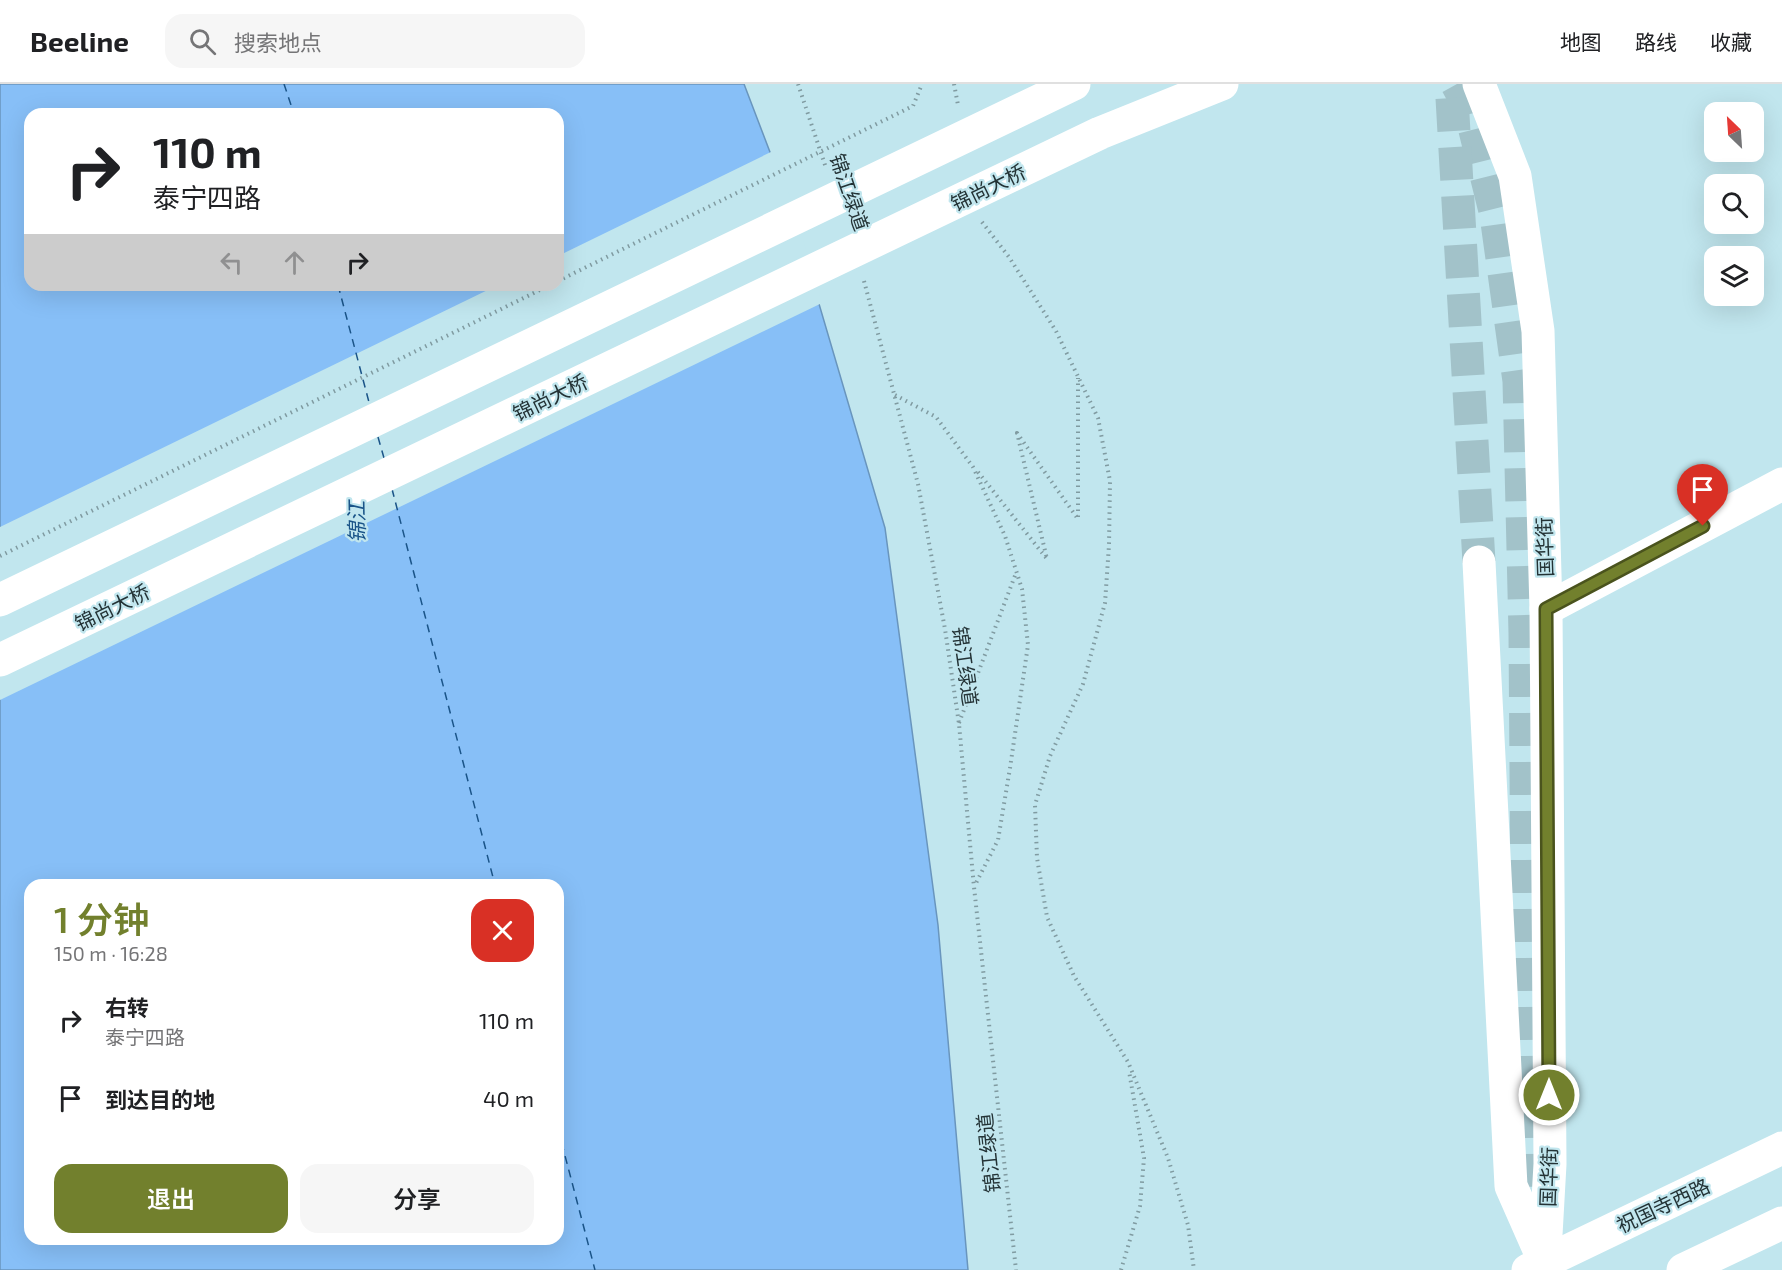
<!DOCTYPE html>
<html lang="zh">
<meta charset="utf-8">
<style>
:root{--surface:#fff;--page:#f6f6f6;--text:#202124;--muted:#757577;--line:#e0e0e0;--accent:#72802d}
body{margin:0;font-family:"Exo 2","Noto Sans SC",sans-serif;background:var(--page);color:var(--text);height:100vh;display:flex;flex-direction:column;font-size:22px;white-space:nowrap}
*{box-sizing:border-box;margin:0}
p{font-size:20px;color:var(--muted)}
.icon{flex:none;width:33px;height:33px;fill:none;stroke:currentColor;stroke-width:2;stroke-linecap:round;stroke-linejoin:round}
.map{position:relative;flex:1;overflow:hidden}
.panel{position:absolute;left:24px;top:795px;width:540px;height:366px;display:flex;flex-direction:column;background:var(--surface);border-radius:18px;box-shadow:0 6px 24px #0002}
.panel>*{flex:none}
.hud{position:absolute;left:24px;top:24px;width:540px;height:183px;border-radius:18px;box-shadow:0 6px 24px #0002;background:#fff;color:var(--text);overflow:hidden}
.needle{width:39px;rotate:335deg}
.tools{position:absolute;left:1704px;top:18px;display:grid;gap:12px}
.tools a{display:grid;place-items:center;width:60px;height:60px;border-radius:12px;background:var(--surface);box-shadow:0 6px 24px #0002;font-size:30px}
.pin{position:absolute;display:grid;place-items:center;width:51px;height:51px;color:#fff;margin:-62px -26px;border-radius:50% 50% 50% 0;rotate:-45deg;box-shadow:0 0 6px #0007}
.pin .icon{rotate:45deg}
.me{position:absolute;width:66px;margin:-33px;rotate:0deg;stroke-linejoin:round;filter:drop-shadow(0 0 4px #0008)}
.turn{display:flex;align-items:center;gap:21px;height:126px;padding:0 30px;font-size:27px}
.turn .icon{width:78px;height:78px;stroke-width:2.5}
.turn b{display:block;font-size:42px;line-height:51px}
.lanes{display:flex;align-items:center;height:57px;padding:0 30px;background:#0003;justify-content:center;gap:30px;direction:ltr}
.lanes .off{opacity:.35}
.round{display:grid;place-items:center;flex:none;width:63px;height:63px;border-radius:18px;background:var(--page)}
.summary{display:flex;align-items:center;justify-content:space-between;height:102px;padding:0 30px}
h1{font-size:36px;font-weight:600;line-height:45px;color:var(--accent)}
.cta{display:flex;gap:12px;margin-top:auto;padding:12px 30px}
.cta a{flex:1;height:69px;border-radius:18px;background:var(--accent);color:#fff;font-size:24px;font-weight:600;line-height:69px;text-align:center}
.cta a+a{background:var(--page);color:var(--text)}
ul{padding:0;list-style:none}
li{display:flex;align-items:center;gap:18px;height:78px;padding:0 30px}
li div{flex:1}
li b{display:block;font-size:22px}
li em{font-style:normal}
header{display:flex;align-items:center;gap:36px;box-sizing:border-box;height:84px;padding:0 30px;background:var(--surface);border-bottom:2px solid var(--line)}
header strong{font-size:28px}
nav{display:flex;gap:33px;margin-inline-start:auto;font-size:21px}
.search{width:420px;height:54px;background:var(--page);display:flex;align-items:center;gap:15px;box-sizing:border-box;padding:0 21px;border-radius:18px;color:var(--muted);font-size:22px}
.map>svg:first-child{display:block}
.water{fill:#87bff7;stroke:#6995bd;stroke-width:1.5;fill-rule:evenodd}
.pier{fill:#c1e6ee}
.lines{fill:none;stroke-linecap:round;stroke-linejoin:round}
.ferry{stroke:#1a5488;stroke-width:1.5;stroke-dasharray:8 6;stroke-linecap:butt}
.secondary-tunnel{stroke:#a2c2c9;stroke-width:33;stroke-dasharray:33 16;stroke-linecap:butt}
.path{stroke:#809ba1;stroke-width:4;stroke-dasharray:1.5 4.5;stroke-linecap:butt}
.secondary{stroke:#fff;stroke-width:33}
.route-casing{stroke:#4a531d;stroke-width:15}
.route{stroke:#72802d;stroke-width:10}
.labels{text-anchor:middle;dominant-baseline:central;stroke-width:4.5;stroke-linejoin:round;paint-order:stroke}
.street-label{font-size:20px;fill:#243336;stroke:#c1e6ee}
.water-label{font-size:21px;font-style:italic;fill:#1a5488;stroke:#c1e6ee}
</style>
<header>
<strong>Beeline</strong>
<div class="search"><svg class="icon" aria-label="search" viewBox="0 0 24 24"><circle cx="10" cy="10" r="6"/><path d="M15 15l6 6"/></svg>搜索地点</div>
<nav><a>地图</a><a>路线</a><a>收藏</a></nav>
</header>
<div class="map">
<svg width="1782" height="1186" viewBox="0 0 1782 1186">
<rect width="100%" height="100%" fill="#c1e6ee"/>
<path class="water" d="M0,0H744L789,118L885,444L938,841L968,1186H0ZM30,30H558V201H30ZM30,801H558V1155H30Z"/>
<path class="pier" d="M773,67L792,118L822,219L0,616V443L498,201H558V172Z"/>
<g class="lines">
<g class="ferry">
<path d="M284,0L294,30"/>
<path d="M338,201L370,322"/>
<path d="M378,353L384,374"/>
<path d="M392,405L495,801"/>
<path d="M558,1045L595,1186"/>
</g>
<g class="secondary-tunnel">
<path d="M1457,0L1469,22L1496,131L1519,297L1525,549L1529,1093L1533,1148"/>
<path d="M1452,14L1479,478"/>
</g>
<g class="path">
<path d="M798,0L826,84"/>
<path d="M954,0L958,21"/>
<path d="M982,138L1009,173L1056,247L1098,334L1110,397L1109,461L1105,519L1083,600L1050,672L1035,721L1037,774L1047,833L1074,892L1128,978L1168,1074L1188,1141L1194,1186"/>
<path d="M558,197L913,22L922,0"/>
<path d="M864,197L918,400L945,545L959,640L974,803L1016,1186"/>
<path d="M895,311L936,333L973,383L1005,452L1022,505L1028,561L1010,684L998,756L975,801"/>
<path d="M978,388L1047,475L1017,349L1078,435V294"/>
<path d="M0,472L550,201"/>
<path d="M959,639L1016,489"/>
<path d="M1121,1186L1140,1122L1144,1074L1129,987"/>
</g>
<g class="secondary">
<path d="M1479,0L1515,92L1538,247L1546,525L1550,1080L1544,1186"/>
<path d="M1479,478L1511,1102L1541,1170"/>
<path d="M0,516L1074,0"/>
<path d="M1546,525L1782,400"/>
<path d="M0,576L1100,49L1222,0"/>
<path d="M1528,1186L1782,1064"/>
<path d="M1683,1186L1782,1139"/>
</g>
</g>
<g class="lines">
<defs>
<path id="route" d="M1549,1011L1546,525L1703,442"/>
</defs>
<use href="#route" class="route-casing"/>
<use href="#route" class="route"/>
</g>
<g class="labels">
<g class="street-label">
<text transform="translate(988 103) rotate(-26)">锦尚大桥</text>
<text transform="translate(850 108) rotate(71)">锦江绿道</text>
<text transform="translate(550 313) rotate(-26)">锦尚大桥</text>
<text transform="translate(1544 463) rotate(-92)">国华街</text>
<text transform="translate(112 523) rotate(-26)">锦尚大桥</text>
<text transform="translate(966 582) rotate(82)">锦江绿道</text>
<text transform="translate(988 1069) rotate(-96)">锦江绿道</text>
<text transform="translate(1548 1093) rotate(-88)">国华街</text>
<text transform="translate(1663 1121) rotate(-25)">祝国寺西路</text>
</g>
<g class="water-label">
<text transform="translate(356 438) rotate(-91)">锦江</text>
</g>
</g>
</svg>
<div class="tools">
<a><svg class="needle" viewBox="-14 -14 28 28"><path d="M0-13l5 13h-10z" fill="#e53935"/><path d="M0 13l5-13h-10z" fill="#757577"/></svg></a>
<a><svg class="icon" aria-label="search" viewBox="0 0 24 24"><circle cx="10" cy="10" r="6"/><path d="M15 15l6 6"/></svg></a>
<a><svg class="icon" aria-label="layers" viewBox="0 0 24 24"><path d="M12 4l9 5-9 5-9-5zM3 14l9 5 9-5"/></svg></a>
</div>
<div class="pin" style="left:1703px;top:442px;background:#d93025"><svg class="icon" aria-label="arrive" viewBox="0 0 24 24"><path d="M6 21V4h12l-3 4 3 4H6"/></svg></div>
<svg class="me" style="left:1549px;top:1011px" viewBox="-20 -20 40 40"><circle r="17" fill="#72802d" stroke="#fff" stroke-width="3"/><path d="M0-11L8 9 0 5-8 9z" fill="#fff"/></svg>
<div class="hud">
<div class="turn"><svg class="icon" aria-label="right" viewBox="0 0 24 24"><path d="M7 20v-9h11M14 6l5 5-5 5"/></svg><div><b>110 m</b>泰宁四路</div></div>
<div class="lanes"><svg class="icon off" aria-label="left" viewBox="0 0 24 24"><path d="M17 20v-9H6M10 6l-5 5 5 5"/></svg><svg class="icon off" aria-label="ahead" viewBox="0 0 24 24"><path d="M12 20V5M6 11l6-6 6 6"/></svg><svg class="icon" aria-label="right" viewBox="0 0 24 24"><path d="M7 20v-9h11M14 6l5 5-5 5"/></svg></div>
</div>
<section class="panel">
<div class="summary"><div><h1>1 分钟</h1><p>150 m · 16:28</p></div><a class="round" style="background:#d93025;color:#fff"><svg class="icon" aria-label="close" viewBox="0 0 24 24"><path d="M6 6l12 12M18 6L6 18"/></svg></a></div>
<ul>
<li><svg class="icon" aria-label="right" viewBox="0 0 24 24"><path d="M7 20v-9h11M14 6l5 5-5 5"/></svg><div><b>右转</b><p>泰宁四路</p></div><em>110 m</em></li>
<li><svg class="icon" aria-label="arrive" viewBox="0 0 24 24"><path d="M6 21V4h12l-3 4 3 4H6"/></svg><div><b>到达目的地</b></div><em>40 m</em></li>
</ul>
<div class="cta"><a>退出</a><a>分享</a></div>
</section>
</div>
